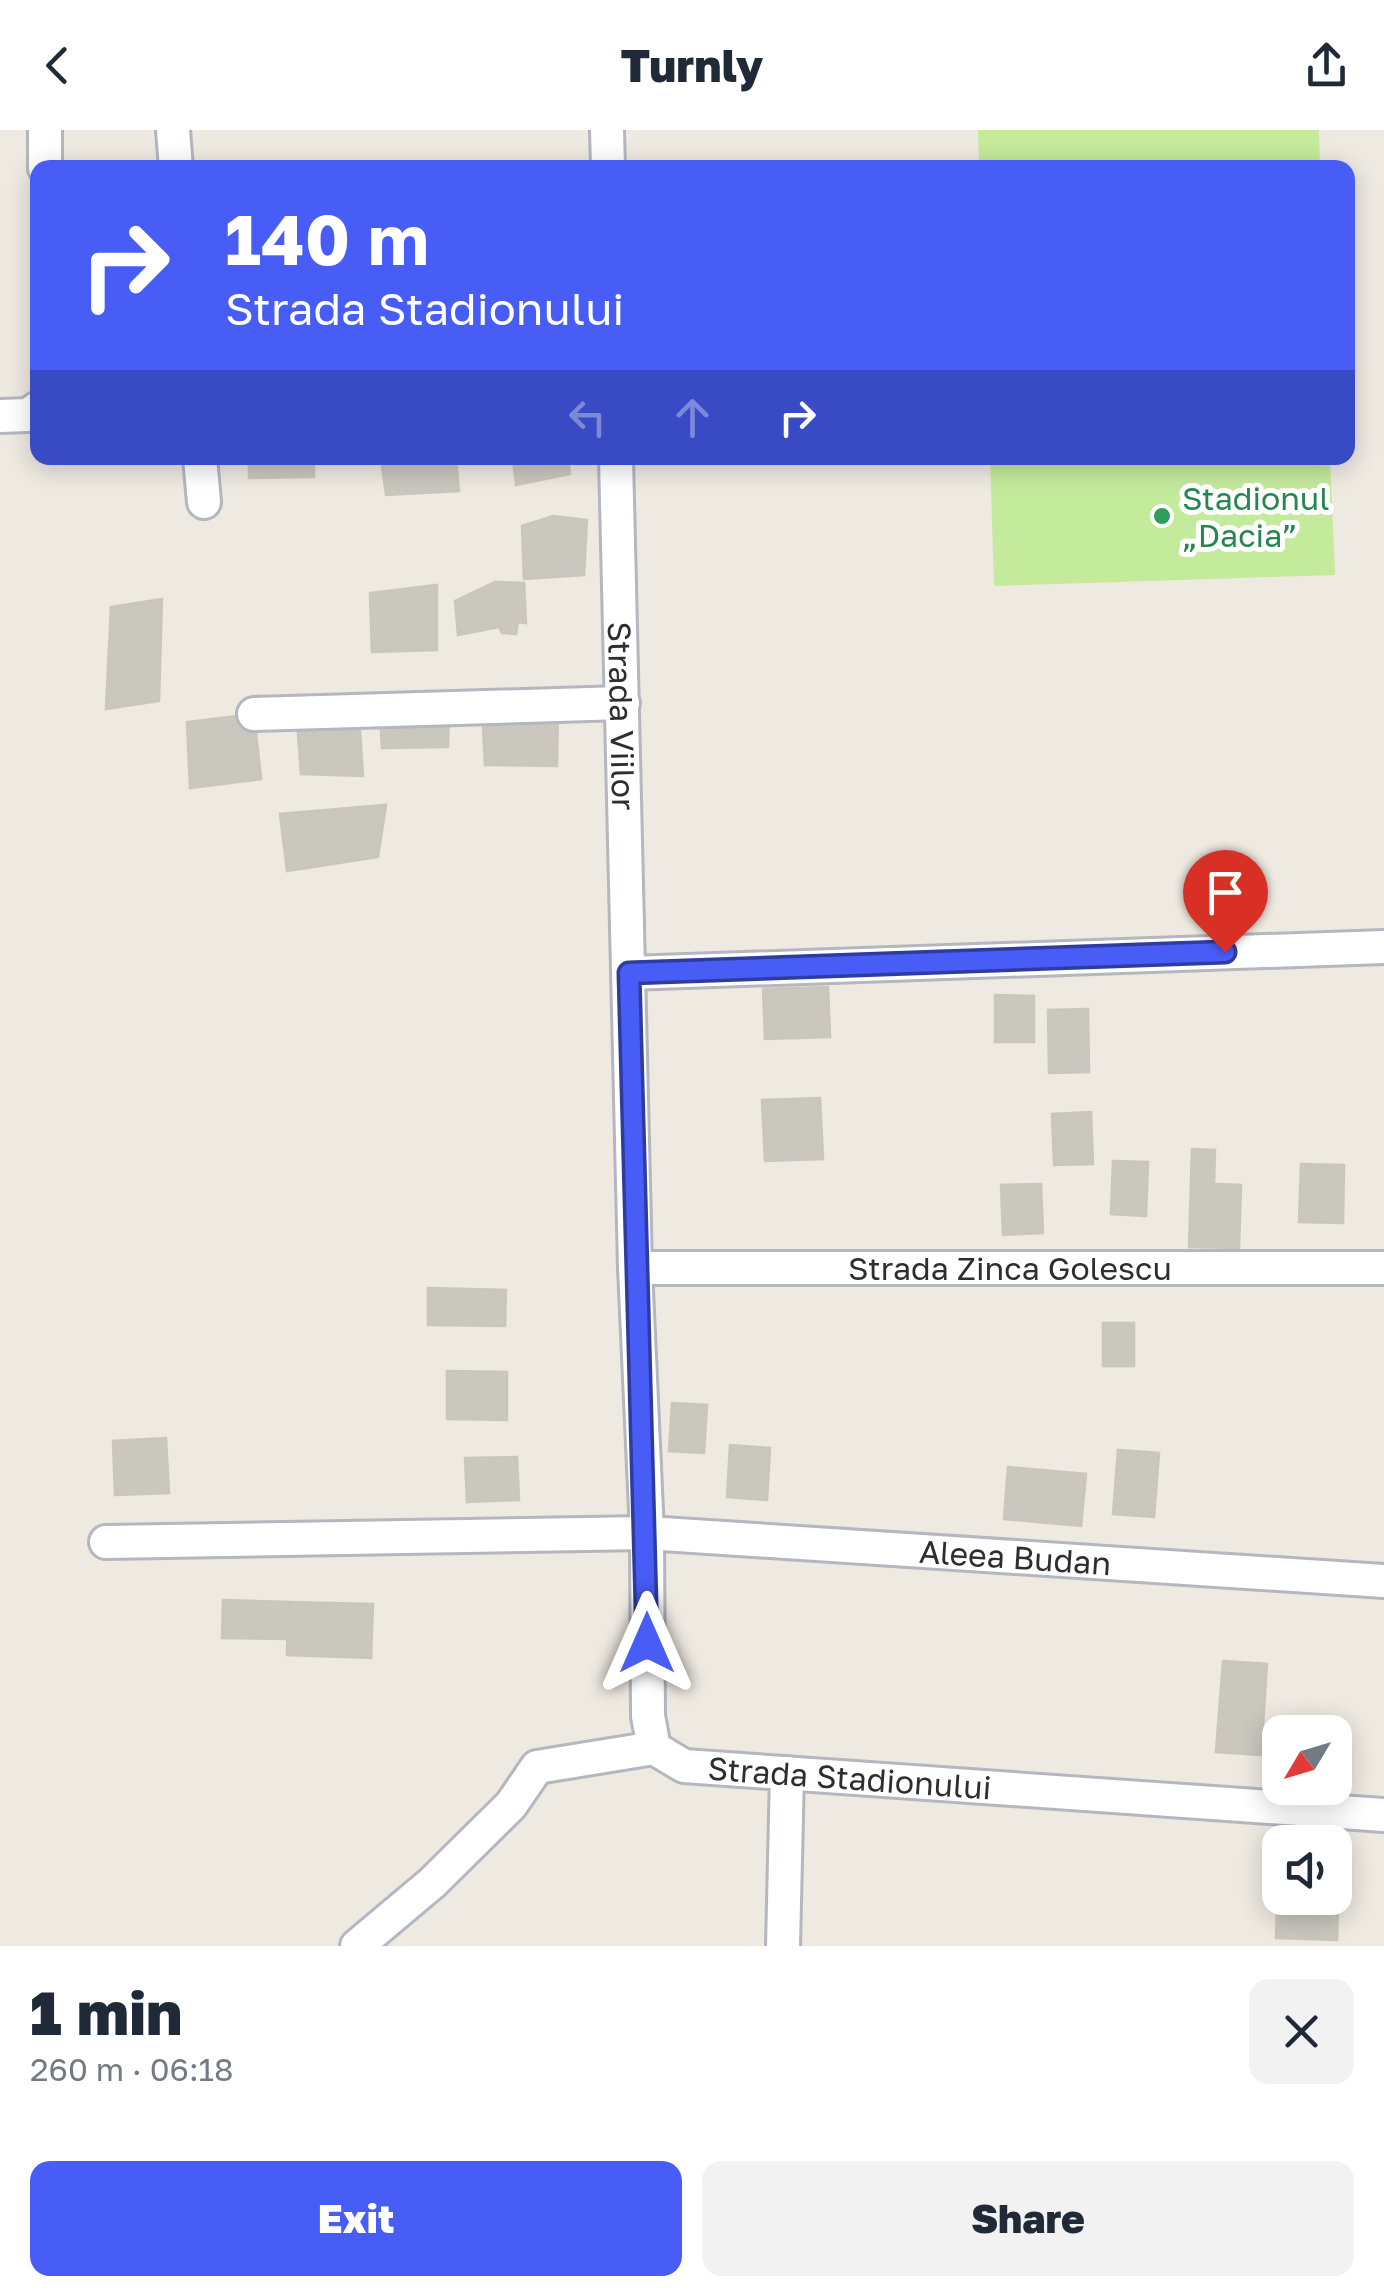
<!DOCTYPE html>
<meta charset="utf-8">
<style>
:root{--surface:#fff;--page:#f2f2f3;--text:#1f2937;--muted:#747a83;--accent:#475df6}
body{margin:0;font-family:"Golos Text",sans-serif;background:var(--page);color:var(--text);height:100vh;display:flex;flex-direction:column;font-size:38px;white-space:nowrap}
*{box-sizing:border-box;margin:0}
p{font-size:32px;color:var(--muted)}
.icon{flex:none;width:55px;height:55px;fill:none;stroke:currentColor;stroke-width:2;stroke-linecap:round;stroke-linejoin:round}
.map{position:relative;height:1816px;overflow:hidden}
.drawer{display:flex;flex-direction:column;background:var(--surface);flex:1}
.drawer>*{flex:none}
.guide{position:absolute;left:30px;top:30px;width:1325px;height:305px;border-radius:20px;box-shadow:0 5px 25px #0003;background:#475df6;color:#fff;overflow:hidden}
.needle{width:65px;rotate:232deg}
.buttons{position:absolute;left:1262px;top:1585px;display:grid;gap:20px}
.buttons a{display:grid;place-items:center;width:90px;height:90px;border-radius:20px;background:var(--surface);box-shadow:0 5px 25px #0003;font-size:50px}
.pin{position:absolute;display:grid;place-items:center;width:85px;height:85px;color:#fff;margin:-102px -42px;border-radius:50% 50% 50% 0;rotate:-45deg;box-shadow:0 0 10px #0007}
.pin .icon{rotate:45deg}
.me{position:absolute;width:110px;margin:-55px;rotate:0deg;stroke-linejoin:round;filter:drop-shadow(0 0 8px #0008)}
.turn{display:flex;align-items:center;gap:35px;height:210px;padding:0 30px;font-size:45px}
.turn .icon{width:130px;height:130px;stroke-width:2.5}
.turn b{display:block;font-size:70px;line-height:85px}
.lanes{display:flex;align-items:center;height:95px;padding:0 30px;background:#0003;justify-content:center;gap:50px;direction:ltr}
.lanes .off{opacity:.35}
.round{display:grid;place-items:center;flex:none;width:105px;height:105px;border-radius:20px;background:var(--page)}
.summary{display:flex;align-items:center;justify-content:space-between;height:170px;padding:0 30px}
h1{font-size:60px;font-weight:800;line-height:75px}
.action{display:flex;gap:20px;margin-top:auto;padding:20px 30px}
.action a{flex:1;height:115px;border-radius:20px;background:var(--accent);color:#fff;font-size:40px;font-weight:800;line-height:115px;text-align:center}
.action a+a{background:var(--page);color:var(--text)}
header{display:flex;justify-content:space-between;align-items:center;height:130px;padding:0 30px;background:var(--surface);font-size:45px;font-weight:800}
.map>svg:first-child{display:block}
.pitch{fill:#c4ea9c}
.building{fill:#cac7bf;stroke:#cac6ba;stroke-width:2.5}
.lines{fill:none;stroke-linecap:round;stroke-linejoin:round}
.street-casing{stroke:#b4b6c0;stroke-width:38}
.street{stroke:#fff;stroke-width:32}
.route-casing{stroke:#2e3ca0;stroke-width:25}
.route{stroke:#475df6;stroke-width:18}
.leisure-dot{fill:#2e9e5b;stroke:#fff;stroke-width:4}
.labels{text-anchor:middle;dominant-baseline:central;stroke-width:10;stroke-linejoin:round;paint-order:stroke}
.leisure-label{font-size:32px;fill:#27864d;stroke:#fff;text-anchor:start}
.street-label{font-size:32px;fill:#2e2e2e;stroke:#fff}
</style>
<header><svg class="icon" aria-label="back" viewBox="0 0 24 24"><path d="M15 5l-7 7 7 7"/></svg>Turnly<svg class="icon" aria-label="share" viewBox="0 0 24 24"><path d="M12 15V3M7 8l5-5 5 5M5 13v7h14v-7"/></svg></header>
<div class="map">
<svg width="1384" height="1816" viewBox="0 0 1384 1816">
<rect width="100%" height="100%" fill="#eee9e1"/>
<g class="pitch">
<path d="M978,0H1319L1320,37H979Z"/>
<path d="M990,328H1330L1335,445L994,456Z"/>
</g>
<g class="building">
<path d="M249,328H314V347L249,348Z"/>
<path d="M381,328H456L459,361L386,365Z"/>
<path d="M513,328H568L570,344L516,355Z"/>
<path d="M553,386L587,390L584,445L524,449L522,396Z"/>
<path d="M495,452L524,453L526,493L518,492L516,504L502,503L499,497L458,505L455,471Z"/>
<path d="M437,455V520L372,522L370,463Z"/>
<path d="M162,469L159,571L106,579L111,477Z"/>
<path d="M558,575L557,636L485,635L482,577Z"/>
<path d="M449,578L448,617L382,618L380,585Z"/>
<path d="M254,584L261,649L190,658L187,592Z"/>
<path d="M359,586L363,646L301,644L297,591Z"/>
<path d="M386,675L378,727L287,741L280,684Z"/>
<path d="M828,857L830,907L765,909L763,859Z"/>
<path d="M995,865L1034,866V912H995Z"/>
<path d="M1088,879L1089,942L1049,943L1048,880Z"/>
<path d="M820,968L823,1029L765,1031L762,970Z"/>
<path d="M1091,982L1093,1034L1054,1035L1052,984Z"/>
<path d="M1192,1019L1215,1020L1214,1054L1191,1053Z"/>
<path d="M1113,1031L1148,1032L1146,1086L1111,1084Z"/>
<path d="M1301,1034L1344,1035L1343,1093L1299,1092Z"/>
<path d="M1191,1053L1241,1055L1239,1118L1189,1117Z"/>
<path d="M1041,1054L1043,1103L1003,1105L1001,1055Z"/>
<path d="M428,1158L506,1160L505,1196L428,1195Z"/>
<rect x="1103" y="1193" width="31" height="43"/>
<path d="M447,1241L507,1242V1290L447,1289Z"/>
<path d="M672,1273L707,1275L704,1323L669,1321Z"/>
<path d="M166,1308L169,1363L115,1365L113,1311Z"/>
<path d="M730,1315L770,1318L767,1370L727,1367Z"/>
<path d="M1118,1320L1159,1323L1154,1387L1113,1384Z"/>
<path d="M517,1327L519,1370L467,1372L465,1328Z"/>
<path d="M1008,1337L1086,1344L1081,1396L1004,1389Z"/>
<path d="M223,1470L288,1472L287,1509L222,1508Z"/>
<path d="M288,1472L373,1474L371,1528L287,1525Z"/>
<path d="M1223,1531L1267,1534L1261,1625L1216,1622Z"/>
<path d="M1278,1742L1280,1768H1335V1744H1339L1337,1810L1276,1808Z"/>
</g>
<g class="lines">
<defs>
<g id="street">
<path d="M173,0L176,38"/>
<path d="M607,0L608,38"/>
<path d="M45,38V0"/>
<path d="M0,286L28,285L38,278"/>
<path d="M200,328L204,372"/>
<path id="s1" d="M616,328L635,1138L647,1403L648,1586L654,1618L684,1636L1384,1685"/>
<path d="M254,584L623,573"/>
<path d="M629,843L1384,817"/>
<path id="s2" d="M635,1138H1384"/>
<path id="s3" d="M106,1412L647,1403L1384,1451"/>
<path d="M357,1816L432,1753L511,1675L537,1637L654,1618"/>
<path d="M783,1816L787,1643"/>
</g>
</defs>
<use href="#street" class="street-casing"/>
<use href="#street" class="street"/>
</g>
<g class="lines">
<defs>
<path id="route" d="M647,1513L629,843L1225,822"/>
</defs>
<use href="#route" class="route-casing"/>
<use href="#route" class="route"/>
</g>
<circle class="leisure-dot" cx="1162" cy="386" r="10"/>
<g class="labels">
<g class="leisure-label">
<text x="1182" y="368">Stadionul<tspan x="1182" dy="37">„Dacia”</tspan></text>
</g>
<g class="street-label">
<text stroke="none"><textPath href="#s1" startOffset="258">Strada Viilor</textPath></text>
<text stroke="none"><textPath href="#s2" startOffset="375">Strada Zinca Golescu</textPath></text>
<text stroke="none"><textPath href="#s3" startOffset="910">Aleea Budan</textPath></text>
<text stroke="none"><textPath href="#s1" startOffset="1492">Strada Stadionului</textPath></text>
</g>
</g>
</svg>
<div class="buttons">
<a><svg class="needle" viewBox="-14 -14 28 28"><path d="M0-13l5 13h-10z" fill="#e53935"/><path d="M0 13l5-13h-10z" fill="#747a83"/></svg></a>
<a><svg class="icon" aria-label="sound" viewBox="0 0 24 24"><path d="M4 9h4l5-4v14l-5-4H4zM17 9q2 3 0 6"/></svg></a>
</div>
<div class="pin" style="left:1225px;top:822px;background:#d93025"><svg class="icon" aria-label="arrive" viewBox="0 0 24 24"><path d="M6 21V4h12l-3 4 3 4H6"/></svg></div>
<svg class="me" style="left:647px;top:1513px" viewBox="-20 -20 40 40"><path d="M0-17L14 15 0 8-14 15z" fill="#475df6" stroke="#fff" stroke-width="4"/></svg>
<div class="guide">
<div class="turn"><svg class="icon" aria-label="right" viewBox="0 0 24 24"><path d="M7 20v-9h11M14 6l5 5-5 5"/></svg><div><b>140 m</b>Strada Stadionului</div></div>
<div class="lanes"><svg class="icon off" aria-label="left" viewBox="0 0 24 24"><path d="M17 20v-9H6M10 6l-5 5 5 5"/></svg><svg class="icon off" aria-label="ahead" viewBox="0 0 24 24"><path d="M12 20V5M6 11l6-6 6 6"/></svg><svg class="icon" aria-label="right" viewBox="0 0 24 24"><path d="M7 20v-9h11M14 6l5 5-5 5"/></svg></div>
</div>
</div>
<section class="drawer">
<div class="summary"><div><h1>1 min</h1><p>260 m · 06:18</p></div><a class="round"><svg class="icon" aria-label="close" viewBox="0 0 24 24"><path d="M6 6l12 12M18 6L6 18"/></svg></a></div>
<div class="action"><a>Exit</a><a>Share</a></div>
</section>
